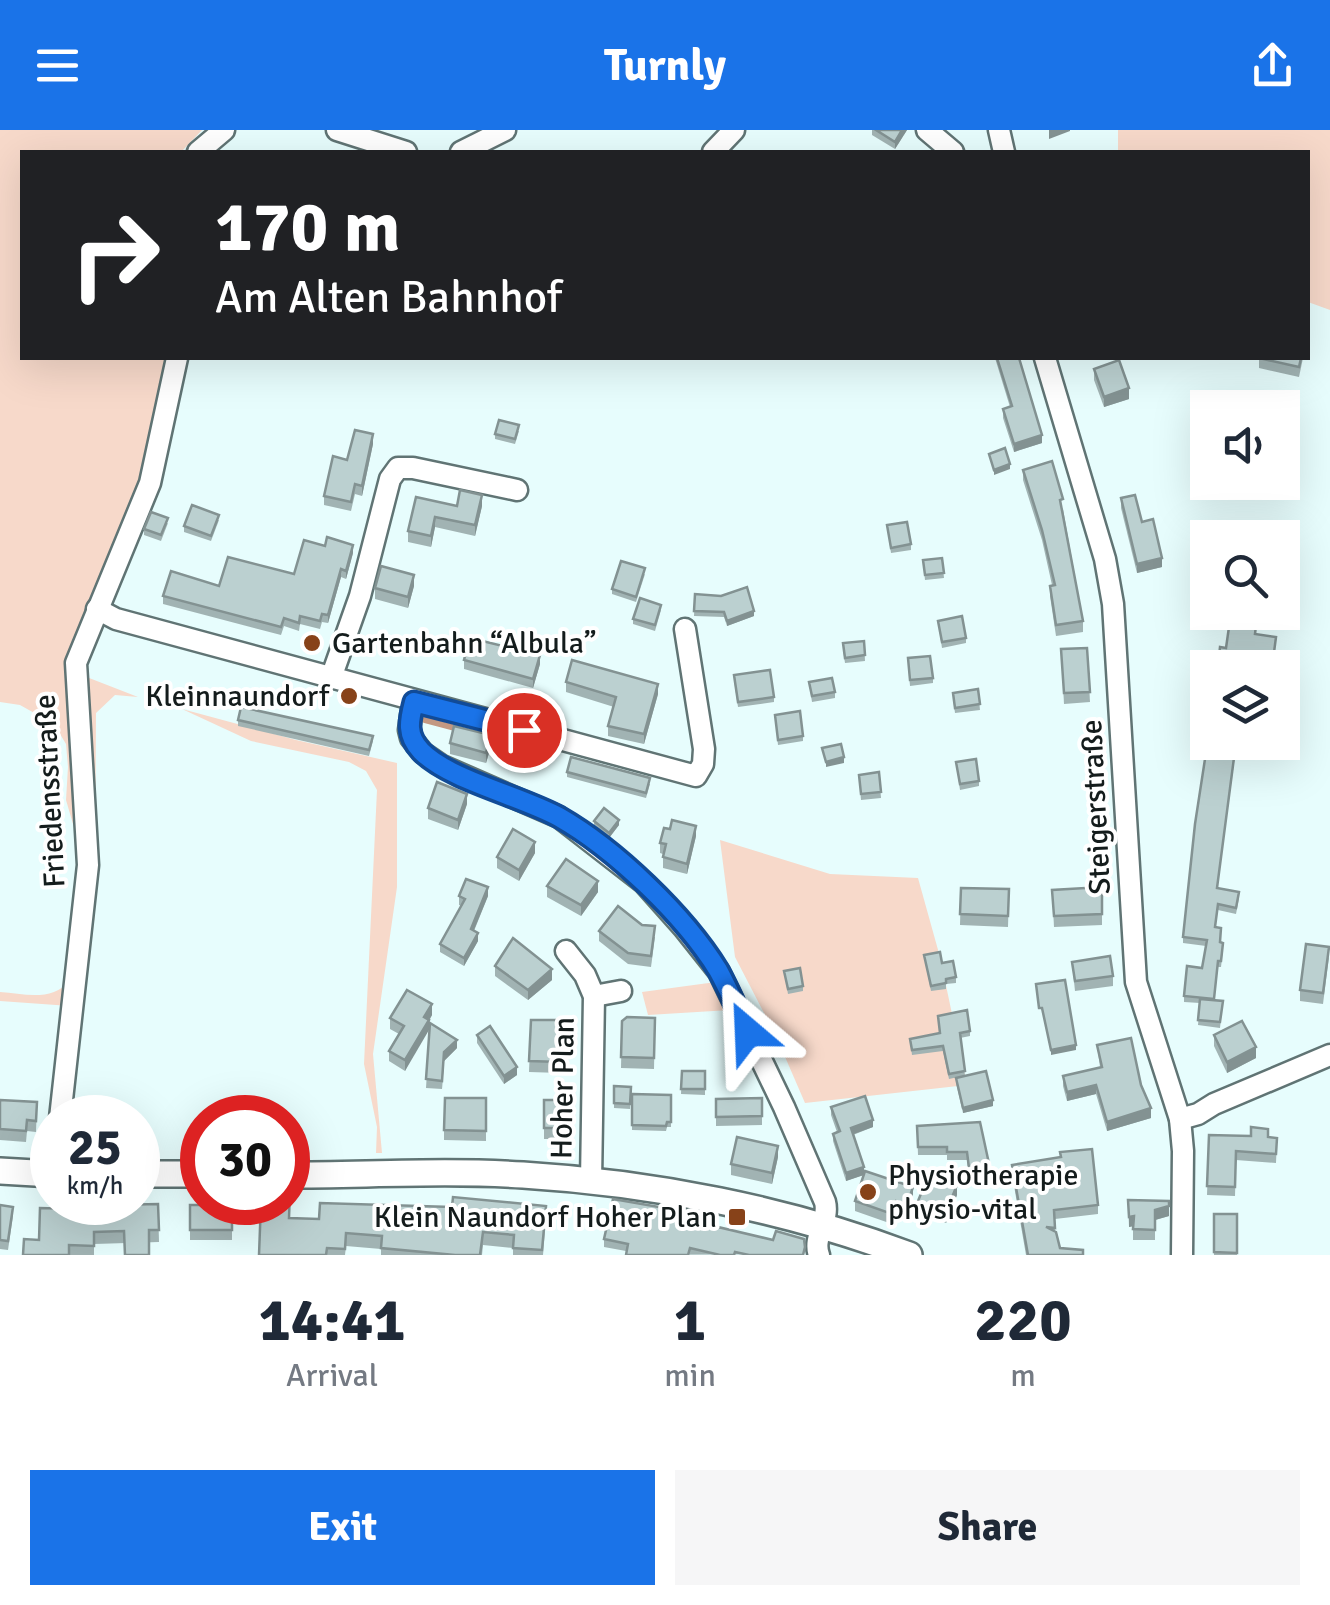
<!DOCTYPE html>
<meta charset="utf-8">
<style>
:root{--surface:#fff;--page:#f6f6f7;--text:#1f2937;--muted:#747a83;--accent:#1a73e8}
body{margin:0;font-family:Signika,sans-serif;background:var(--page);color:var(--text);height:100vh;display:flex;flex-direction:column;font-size:38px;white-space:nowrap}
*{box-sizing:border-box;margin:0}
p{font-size:32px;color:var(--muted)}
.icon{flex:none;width:55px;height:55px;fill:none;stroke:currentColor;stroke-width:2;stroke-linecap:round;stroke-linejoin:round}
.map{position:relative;height:1125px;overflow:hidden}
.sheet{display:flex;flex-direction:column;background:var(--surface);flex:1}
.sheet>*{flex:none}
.hud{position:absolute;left:20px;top:20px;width:1290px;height:210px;border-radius:0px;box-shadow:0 10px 40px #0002;background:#202124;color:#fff;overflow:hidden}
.buttons{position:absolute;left:1190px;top:260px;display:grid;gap:20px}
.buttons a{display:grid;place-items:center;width:110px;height:110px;border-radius:0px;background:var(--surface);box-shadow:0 10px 40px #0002;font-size:50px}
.speed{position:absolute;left:30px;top:965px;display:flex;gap:20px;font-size:50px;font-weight:700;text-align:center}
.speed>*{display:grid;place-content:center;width:130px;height:130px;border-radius:50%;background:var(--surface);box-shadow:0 10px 40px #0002;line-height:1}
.speed small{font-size:25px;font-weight:400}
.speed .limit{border:15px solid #d22;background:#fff;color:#111}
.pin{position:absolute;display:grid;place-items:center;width:85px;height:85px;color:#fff;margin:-42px;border:5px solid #fff;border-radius:50%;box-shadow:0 2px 10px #0007}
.me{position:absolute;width:110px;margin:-55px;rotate:334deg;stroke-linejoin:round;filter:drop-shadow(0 0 8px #0008)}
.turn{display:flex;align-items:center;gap:35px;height:210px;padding:0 30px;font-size:45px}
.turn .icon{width:130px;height:130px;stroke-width:2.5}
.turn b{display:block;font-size:70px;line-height:85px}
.eta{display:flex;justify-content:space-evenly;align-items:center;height:170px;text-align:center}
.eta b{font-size:60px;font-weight:800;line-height:70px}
.cta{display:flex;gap:20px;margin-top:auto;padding:20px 30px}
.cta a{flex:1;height:115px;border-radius:0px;background:var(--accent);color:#fff;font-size:40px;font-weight:800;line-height:115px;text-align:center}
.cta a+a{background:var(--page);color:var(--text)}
header{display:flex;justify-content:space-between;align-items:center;height:130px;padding:0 30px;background:var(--accent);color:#fff;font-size:45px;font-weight:800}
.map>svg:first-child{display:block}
.green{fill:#f7d9ca}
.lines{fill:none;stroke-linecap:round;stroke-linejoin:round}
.stream{stroke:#c39882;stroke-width:6}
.minor-casing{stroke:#607474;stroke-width:25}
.tertiary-casing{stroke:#607474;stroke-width:30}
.minor{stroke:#fff;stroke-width:20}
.tertiary{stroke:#fff;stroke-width:25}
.wall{fill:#a1b3b3}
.shaded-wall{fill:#839292}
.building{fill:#bbd0d0;stroke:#839292;stroke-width:2.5}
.route-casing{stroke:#114b97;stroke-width:25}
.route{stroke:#1a73e8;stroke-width:18}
.poi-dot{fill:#874219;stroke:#fff;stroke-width:4}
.labels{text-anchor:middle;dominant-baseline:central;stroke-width:8;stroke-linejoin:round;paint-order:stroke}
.poi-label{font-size:30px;fill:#141c1c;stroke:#fff;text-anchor:start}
.street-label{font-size:30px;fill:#141c1c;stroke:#fff}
</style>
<header><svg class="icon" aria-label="menu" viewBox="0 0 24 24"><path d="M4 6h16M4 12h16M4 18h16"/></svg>Turnly<svg class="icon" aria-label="share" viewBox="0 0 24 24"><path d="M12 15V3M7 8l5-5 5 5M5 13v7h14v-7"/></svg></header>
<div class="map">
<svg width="1330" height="1125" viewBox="0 0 1330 1125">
<rect width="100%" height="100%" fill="#e7fdfd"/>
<g class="green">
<path d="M0,0H202L181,22H22V228H170L144,349L88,477L66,539L138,567L115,565L96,583L95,783L84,877L0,871V862C25,864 53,872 70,850L80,718L66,670L68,637L66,614L54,594L20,575L0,572Z"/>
<path d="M1118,0H1330V180L1308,172V22H1118Z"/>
<path d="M182,579L296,610L397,633V757L373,924L382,1023H376L377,997L364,934L377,660L366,641L349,632L251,611Z"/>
<path d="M720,710L830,744L918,748L940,827L967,955L805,973L776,906L735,827Z"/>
<path d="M716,852L730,880L648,885L642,862Z"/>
</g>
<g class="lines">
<g class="stream">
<path d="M425,590L459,599"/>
<path d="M486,606L548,621"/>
</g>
<defs>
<g id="minor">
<path d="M337,0L406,22"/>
<path d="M927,0L953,22"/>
<path d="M999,0L1004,22"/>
<path d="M198,22L224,0"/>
<path d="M461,22L505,0"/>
<path d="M713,22L734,0"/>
<path d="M1045,228L1105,429L1113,474L1136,852L1180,989L1183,1021L1182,1125"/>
<path d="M97,479L116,489L696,646L703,634L704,619L685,499"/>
<path d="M331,548L360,466L390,349L398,338H413L517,360"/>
<path d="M413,572L409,600L411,608L423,623L442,636L559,687L644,753L684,798L719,842L784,977L825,1072C830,1091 812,1107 819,1125"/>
<path d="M566,821L585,845L594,866L591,1051"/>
<path d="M594,866L621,861"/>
<path d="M60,988L88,735L76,533L150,353L177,228"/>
<path d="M1180,989L1198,984L1214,974L1330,925"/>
</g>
<g id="tertiary">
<path d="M0,1041L52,1044"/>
<path d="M138,1044H202"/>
<path d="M288,1045C366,1045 445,1040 523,1045C653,1053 787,1079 909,1125"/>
</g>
</defs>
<use href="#minor" class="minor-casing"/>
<use href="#tertiary" class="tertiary-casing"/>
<use href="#minor" class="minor"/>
<use href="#tertiary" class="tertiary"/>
</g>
<g class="wall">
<path d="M872,0H907L895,19L872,5Z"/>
<path d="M995,228H1019L1042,313L1014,322L1003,288V279L1010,277Z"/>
<path d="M1259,228H1303L1299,247L1259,238Z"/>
<path d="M1094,239L1129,269L1104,277L1094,250Z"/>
<path d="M519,301L515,314L495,309V304Z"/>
<path d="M373,314L362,366L355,364L351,381L324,375V366L347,330Z"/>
<path d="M1023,340L1063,379L1083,491V502L1056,506L1050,466V456L1052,455L1042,410L1023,350Z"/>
<path d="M1121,368L1162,437L1137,443L1121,378Z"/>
<path d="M457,376H482L475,406L435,397L431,417L408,412V401Z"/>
<path d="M219,390L211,411L184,402V396Z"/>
<path d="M168,393L161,411L144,405V399Z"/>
<path d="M887,395L911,414V420L891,423Z"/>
<path d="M353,423L346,449L341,447L328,493L322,492L320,499L300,494L299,501L284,496L281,505L163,474V466L294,444Z"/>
<path d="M942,428L944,448L925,450L923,430Z"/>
<path d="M645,444L636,472L612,464V459Z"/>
<path d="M1282,447L1293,459L1290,484L1278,482H1282Z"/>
<path d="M414,456L408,478L375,469V458Z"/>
<path d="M695,464L754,486L727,496L724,487L694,486Z"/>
<path d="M661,480L655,501L633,494V489Z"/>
<path d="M938,491L966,508V513L942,518Z"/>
<path d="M864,511L865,531L845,533L843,519Z"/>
<path d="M1087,518L1090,572L1064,574L1061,519Z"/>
<path d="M464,530L540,534L533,558L464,539Z"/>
<path d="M908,534L933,548V553L910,556Z"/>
<path d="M734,550L774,567V572L738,577Z"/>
<path d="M566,552L658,564L644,614L608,606V596L614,577L566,562Z"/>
<path d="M809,552L835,562V568L812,572Z"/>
<path d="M978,559L980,580L955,583L953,568Z"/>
<path d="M775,585L803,606V611L778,615Z"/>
<path d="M238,590L373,611L369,626L238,596Z"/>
<path d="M450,613L491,616L486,633L450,624Z"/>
<path d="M1235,626L1217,758L1239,768L1236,784L1218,780L1215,797L1223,819L1221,837H1218L1214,870L1223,871L1220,898L1198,895L1200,873L1184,872V866L1202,838L1206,816L1183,813V807Z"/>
<path d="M956,632L979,651V656L960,660Z"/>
<path d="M567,642L650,654L646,668L567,647Z"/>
<path d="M879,642L881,668L861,670L859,645Z"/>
<path d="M467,674L458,700L428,689V678Z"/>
<path d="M594,691L619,695L609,708L594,697Z"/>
<path d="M696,706L687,744L663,738V724L660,723V713Z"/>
<path d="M535,723L519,751L497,738V727Z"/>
<path d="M547,756L598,762L581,786L547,767Z"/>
<path d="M1102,757V795L1054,797L1052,760Z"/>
<path d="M961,758L1009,759L1008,797L960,795Z"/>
<path d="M459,766H488L474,801L478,811L464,836L440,822V814L462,776L459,775Z"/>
<path d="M599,801L655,807L651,837L628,834L599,811Z"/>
<path d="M924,825L942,833L956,847V853L946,854V859L931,861Z"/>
<path d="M1329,827L1323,874L1300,871V860Z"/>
<path d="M1072,832L1113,846V856L1075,861Z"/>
<path d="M495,836L552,850L528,870L495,846Z"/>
<path d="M784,841L803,856V861L788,864Z"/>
<path d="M432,885L405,941L389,931V921L399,904L390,899V888Z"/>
<path d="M938,886L970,901V906L960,908L965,946L993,976L963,983L956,953V948L958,947L949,949L943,921L912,925L910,909L940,903Z"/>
<path d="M655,888L654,939L621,938L622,891Z"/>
<path d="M531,890H563L561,943L529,942Z"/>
<path d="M430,893L457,918L444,931L442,959L426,958Z"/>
<path d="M477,905L517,945L504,954L477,913Z"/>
<path d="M1214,905L1256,928L1227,943L1214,916Z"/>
<path d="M1097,915L1141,955L1151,988L1107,1001L1096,964L1067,971L1063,956V946L1100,937Z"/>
<path d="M682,941H705V965L681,964Z"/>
<path d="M614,956L631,957L630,979L614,978Z"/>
<path d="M632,964L671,965V997H667L666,1001L632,1000Z"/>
<path d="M486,968V1011L444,1010V1000Z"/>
<path d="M762,968V995L716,996V969Z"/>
<path d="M0,970L37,972L36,1002L27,1001L26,1012L0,1010Z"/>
<rect x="544" y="970" width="24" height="39"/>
<path d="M831,977L873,997L853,1005L864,1044L913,1067L907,1085L896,1081L892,1094L855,1081V1071L863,1045L846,1051L833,1011V1004L837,1002L831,985Z"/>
<path d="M980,992L991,1043V1052L970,1054L967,1030H947V1025H918L917,996Z"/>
<path d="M1209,1005L1277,1008L1276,1033L1236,1030L1235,1066L1207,1065Z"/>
<path d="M778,1027L772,1054L731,1045V1034Z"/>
<path d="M1012,1035L1098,1075V1084L1055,1089V1101L1060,1118L1083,1125H1026L1012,1044Z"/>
<path d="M957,1065L946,1093L918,1082V1071Z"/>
<path d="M1128,1070L1169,1071V1086L1155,1090V1110H1133V1096L1129,1097Z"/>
<path d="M158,1074L159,1112L94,1114V1125H23L113,1080Z"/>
<path d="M0,1075L13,1086L8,1120L0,1119Z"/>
<rect x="190" y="1075" width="42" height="35"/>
<rect x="1214" y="1084" width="23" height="41"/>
<path d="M290,1088L319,1089H546L543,1125H513V1118L483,1115L482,1125H381V1119L346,1116L345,1125H259Z"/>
<path d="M682,1089L805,1124L626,1125V1121L604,1117V1109Z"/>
</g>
<g class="shaded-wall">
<path d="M902,0H907L895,19V12Z"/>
<path d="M1049,0H1070V1L1049,9Z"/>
<path d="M1129,258V269L1104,277V267Z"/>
<path d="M373,304V314L362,366V356Z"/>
<path d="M1042,305V313L1014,322V314Z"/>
<path d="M1010,334V339L994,345V340Z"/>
<path d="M482,365V376L475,406V395Z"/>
<path d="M435,387V397L431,417V406Z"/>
<path d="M353,415V423L346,449V441Z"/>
<path d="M1162,428V437L1137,443V434Z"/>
<path d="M341,439V447L328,493V485Z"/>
<path d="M414,445V456L408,478V467Z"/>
<path d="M754,481V486L727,496V491Z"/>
<path d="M540,525V534L533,558V549Z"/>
<path d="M658,554V564L644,614V604Z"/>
<path d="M491,605V616L486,633V623Z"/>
<path d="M844,627V633L826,637V632Z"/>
<path d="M467,664V674L458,700V690Z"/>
<path d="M619,690V695L609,708V703Z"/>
<path d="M696,696V706L687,744V734Z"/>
<path d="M535,712V723L519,751V740Z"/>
<path d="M598,751V762L581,786V775Z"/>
<path d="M488,757V766L471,807V799Z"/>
<path d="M478,803V811L464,836V828Z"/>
<path d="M552,839V850L528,870V860Z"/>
<path d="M432,874V885L424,898V887Z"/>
<path d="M429,890V900L405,941V930Z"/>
<path d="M457,910V918L444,931L442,959L444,922Z"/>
<path d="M1076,915V920L1051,925V920Z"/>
<path d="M1256,917V928L1227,943V932Z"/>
<path d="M517,937V945L504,954V946Z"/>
<path d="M1096,955V964L1067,971V962Z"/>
<path d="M993,970V976L963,983V978Z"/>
<path d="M1151,978V988L1107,1001V992Z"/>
<path d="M873,990V997L851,1005V998Z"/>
<path d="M778,1016V1027L772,1054V1043Z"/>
<path d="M864,1037V1045L846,1051V1043Z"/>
<path d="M957,1055V1065L946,1093V1082Z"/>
<path d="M913,1057V1067L907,1085V1075Z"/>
<path d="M896,1071V1081L892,1094V1084Z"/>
<path d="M1169,1076V1086L1155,1090V1080Z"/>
<path d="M1134,1086V1096L1129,1097V1087Z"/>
</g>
<g class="building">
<path d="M876,0H902L895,12Z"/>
<path d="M997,228H1019L1042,305L1014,314L1003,279L1012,276Z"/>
<path d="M1259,228H1301L1299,237Z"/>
<path d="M1119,230L1129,258L1104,267L1094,239Z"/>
<path d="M499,290L519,295L515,309L495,304Z"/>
<path d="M355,300L373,304L362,356L355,354L351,372L324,366L333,326L347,330Z"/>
<path d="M1005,318L1010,334L994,340L989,324Z"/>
<path d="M1052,331L1063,369L1060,370L1083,491L1056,495L1050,456L1055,455L1042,400L1023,340Z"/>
<path d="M460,360L482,365L475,395L435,387L431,406L408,401L416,367L457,376Z"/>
<path d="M1135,365L1142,392L1153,389L1162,428L1137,434L1121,368Z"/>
<path d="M192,375L219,385L211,406L184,396Z"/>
<path d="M151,382L168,388L161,405L144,399Z"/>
<path d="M907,392L911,414L891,418L887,395Z"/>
<path d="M327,407L353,415L346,441L341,439L328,485L322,484L320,491L300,486L299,493L284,488L281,497L163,466L171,441L219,456L228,427L294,444L304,410L325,416Z"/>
<path d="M942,428L944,443L925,445L923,430Z"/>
<path d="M621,431L645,438L636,467L612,459Z"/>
<path d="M381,436L414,445L408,467L375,458Z"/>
<path d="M1282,447L1293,448L1290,473H1282Z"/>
<path d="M747,457L754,481L727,491L724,482L694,481L695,464L721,466Z"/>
<path d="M640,468L661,475L655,495L633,489Z"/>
<path d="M1231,483L1257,487L1255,504L1276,507L1273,530H1278L1277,538H1218L1220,517L1226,518Z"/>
<path d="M962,486L966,508L942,512L938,491Z"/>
<path d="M470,508L540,525L533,549L464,530Z"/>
<path d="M864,511L865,525L845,528L843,513Z"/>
<path d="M1087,518L1090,562L1064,563L1061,519Z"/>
<path d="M930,526L933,548L910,550L908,528Z"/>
<path d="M572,530L658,554L644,604L608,596L616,567L566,552Z"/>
<path d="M770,540L774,567L738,572L734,545Z"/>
<path d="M832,548L835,562L812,566L809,552Z"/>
<path d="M978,559L980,574L955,578L953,563Z"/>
<path d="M241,577L373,606L369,620L238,590Z"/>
<path d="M800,581L803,606L778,610L775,585Z"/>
<path d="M454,596L491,605L486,623L450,613Z"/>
<path d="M841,614L844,627L826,632L822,618Z"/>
<path d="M1207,616L1235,620L1217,758L1239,762L1236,778L1218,774L1215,797L1221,798L1220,812L1223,813L1221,831H1218L1214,869L1184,866L1187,836L1202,838L1207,810L1183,807L1195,694Z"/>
<path d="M571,627L650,648L646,663L567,642Z"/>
<path d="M976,629L979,651L960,654L956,632Z"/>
<path d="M879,642L881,662L861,664L859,645Z"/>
<path d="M437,652L467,664L458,690L428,678Z"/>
<path d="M604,678L619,690L609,703L594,691Z"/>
<path d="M672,690L696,696L687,734L663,727L666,714L660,713L664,698L670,699Z"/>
<path d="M513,699L535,712L519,740L497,727Z"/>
<path d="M566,729L598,751L581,775L547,756Z"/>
<path d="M466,749L488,757L471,799L478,803L464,828L440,814L465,769L459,766Z"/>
<path d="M1102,757V784L1054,786L1052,760Z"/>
<path d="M961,758L1009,759L1008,786L960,784Z"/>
<path d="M618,776L642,795L655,796L651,826L628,823L599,801Z"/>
<path d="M513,808L552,839L528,860L495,836Z"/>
<path d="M1306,814L1329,817L1323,863L1300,860Z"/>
<path d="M940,822L942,833L953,831L956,847L946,849V853L931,856L924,825Z"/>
<path d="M1110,826L1113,846L1075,851L1072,832Z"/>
<path d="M800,838L803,856L788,859L784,841Z"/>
<path d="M1065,850L1076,915L1051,920L1042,878H1039L1036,854Z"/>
<path d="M407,860L432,874L424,887L429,890L405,930L389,921L404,896L390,888Z"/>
<path d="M1200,869L1223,871L1220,892L1198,890Z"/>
<path d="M967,880L970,901L960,903L965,941L949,944L943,916L912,920L910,909L940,903L938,886Z"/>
<path d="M627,887L655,888L654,928L621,927L622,891Z"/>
<path d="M531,890H563L561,932L529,931Z"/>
<path d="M1242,891L1256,917L1227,932L1214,905Z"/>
<path d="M430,893L457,910L444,922L442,951L426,949Z"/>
<path d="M490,896L517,937L504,946L477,905Z"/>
<path d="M1131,908L1141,955L1151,978L1107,992L1096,955L1067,962L1063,946L1102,937L1097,915Z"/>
<path d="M682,941H705V959H681Z"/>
<path d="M986,941L993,970L963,978L956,948Z"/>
<path d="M614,956L631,957L630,974L614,973Z"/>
<path d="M632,964L671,965V992H667L666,996L632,995Z"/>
<path d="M865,966L873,990L851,998L864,1037L846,1043L833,1004L840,1001L831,977Z"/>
<path d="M445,968H486V1001L444,1000Z"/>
<path d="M762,968V986L716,987V969Z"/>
<path d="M0,970L37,972L36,991L27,990L26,1001L0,999Z"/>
<rect x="544" y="970" width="24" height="28"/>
<path d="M980,992L991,1043L970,1046L967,1022H947V1017H918L917,996Z"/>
<path d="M1251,997L1268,999V1007L1277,1008L1276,1024L1236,1021L1235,1057L1207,1056L1209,1005L1251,1006Z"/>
<path d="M737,1007L778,1016L772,1043L731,1034Z"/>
<path d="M1092,1019L1098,1075L1054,1080L1055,1098L1046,1097L1056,1102L1060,1118L1083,1120V1125H1028L1012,1035L1061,1027L1060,1022Z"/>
<path d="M865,1041L913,1057L907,1075L896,1071L892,1084L855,1071Z"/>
<path d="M929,1044L957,1055L946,1082L918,1071Z"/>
<path d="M288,1061H290L289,1088L319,1089L320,1073L452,1077L453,1067L546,1076L542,1120L513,1118L514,1105L483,1102L480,1125H455L381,1118L382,1106L346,1103L345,1119L327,1118L326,1125H259L261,1072H288Z"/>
<path d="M613,1069L682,1081L680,1088L773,1110L776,1101L804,1109L805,1117L803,1125H749L735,1122L734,1125H720L690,1118L688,1125H626L628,1114L604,1109Z"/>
<path d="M1128,1070L1169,1071V1076L1155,1080V1100L1133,1099L1134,1086L1129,1087Z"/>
<path d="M158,1074L159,1100H149V1125H125L124,1101L94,1102V1116L69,1115V1125H23L24,1109L39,1110L40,1078L113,1080V1075Z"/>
<path d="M0,1075L13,1077L8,1111L0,1110Z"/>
<rect x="190" y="1075" width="42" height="25"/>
<path d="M1214,1084H1237V1123L1214,1122Z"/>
</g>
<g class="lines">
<defs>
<path id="route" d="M524,600L414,572C409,591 406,605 421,621C449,650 521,666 559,687C615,719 684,785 718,840C729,860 738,882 748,902"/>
</defs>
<use href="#route" class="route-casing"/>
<use href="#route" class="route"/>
</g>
<g class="poi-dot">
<circle cx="312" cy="513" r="10"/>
<circle cx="349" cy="566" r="10"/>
<circle cx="868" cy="1062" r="10"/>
<rect x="727" y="1077" width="20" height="20" rx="5"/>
</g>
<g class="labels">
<g class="poi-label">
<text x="332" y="513">Gartenbahn “Albula”</text>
<text x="329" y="566" text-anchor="end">Kleinnaundorf</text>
<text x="888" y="1045">Physiotherapie<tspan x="888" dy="34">physio-vital</tspan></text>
<text x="717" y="1087" text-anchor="end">Klein Naundorf Hoher Plan</text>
</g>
<g class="street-label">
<text transform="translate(50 661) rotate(-93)">Friedensstraße</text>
<text transform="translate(1096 677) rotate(-93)">Steigerstraße</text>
<text transform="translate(563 958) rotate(-89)">Hoher Plan</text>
</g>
</g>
</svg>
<div class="buttons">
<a><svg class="icon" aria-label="sound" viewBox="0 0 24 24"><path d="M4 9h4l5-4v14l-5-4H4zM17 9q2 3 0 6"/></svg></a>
<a><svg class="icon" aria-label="search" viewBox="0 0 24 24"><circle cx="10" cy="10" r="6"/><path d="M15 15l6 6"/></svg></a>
<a><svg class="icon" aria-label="layers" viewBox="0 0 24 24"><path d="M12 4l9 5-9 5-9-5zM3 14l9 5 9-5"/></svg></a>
</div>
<div class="speed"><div>25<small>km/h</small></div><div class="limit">30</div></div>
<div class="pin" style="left:524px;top:600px;background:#d93025"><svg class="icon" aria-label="arrive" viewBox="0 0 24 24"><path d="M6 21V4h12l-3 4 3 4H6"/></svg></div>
<svg class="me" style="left:748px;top:902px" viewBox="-20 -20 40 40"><path d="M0-17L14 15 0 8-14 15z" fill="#1a73e8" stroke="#fff" stroke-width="4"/></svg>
<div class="hud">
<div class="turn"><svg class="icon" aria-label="right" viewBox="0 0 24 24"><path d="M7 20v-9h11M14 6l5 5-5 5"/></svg><div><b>170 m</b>Am Alten Bahnhof</div></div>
</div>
</div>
<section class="sheet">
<div class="eta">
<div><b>14:41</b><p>Arrival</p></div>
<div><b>1</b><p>min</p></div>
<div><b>220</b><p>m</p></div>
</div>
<div class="cta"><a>Exit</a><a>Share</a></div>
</section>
